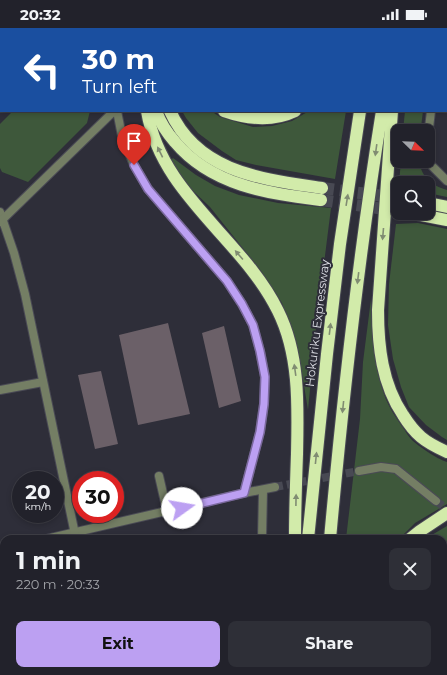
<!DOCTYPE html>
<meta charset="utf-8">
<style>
:root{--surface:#22222b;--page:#2e2f37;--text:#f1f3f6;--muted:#a2a4a9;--line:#3f3f47;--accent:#bca0f2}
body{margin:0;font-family:Montserrat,sans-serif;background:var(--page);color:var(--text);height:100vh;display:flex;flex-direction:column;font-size:15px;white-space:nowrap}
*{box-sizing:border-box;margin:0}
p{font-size:13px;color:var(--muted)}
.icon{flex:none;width:22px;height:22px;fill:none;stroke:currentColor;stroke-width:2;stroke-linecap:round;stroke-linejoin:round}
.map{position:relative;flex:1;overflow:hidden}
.details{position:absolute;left:0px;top:507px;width:447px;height:140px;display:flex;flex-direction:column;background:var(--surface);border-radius:12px 12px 0 0;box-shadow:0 2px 6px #0003,0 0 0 1px var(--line)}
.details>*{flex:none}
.banner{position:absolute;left:0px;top:0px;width:447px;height:84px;box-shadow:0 2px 6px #0003,0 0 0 1px var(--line);background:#1a4fa0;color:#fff;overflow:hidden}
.needle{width:26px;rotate:113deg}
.buttons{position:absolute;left:391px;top:96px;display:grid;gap:8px}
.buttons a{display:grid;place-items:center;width:44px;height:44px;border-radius:8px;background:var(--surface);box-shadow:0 2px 6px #0003,0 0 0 1px var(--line);font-size:20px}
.speed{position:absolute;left:12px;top:443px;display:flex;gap:8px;font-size:20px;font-weight:700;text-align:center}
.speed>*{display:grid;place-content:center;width:52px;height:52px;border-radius:50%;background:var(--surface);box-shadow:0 2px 6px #0003,0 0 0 1px var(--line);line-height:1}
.speed small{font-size:10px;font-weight:400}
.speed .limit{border:6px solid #d22;background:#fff;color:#111}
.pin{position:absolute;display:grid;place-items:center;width:34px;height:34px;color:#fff;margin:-41px -17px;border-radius:50% 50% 50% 0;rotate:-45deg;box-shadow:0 0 4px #0007}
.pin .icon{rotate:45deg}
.me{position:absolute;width:44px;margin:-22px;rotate:77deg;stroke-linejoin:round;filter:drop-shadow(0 0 3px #0008)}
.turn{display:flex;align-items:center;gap:14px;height:84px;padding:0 16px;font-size:18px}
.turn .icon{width:52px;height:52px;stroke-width:2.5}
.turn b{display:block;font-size:28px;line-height:34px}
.round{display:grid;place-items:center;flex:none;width:42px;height:42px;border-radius:8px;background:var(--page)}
.headline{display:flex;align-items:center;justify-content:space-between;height:68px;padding:0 16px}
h1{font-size:24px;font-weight:700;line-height:30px}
.cta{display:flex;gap:8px;margin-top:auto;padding:8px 16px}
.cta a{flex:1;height:46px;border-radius:8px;background:var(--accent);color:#111;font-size:16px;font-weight:700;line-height:46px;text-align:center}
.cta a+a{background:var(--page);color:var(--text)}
.status{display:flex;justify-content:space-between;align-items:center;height:28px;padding:0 20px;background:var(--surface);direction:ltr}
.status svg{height:11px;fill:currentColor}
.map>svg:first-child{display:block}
.green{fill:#3e583b}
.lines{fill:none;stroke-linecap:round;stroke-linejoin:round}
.stream{stroke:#507cac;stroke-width:4}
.building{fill:#6b6068}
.minor-tunnel{stroke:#484953;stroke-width:8;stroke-dasharray:8 4;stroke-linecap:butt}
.motorway-tunnel{stroke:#484953;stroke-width:12;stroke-dasharray:12 6;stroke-linecap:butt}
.minor-casing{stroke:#4a4a55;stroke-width:10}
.tertiary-casing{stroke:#4a4a55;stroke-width:10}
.motorway-casing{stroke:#4a4a55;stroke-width:14}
.minor{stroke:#747e64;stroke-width:8}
.tertiary{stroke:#747e64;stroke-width:8}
.motorway{stroke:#d2ebaa;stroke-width:12}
.oneway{fill:#808c72}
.route-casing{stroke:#7a689d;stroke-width:10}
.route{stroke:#bca0f2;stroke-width:7}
.labels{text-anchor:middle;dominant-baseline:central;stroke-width:4;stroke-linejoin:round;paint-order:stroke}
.street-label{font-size:12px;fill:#dedfe6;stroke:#2e2e39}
</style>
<div class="status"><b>20:32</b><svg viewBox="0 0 49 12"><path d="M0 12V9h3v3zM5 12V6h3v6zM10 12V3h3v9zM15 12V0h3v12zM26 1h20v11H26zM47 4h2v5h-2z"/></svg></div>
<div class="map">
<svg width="447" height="647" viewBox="0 0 447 647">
<rect width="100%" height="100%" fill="#2e2e39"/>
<g class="green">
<rect x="185" y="0" width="157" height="1"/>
<path d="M13,83H90L87,95L28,154L2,144L0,140V96Z"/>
<path d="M182,83H211L220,89L253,99L272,98L292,93L309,83H346L335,151L256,137L236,132L222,123L198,105L186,90Z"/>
<path d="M405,83H423L421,99L403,103Z"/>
<path d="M173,130L196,147L215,158L239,167L278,175L331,180L316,299L308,382L299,327L282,275L261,243L210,179L189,159L170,133Z"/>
<path d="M401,133H419C422,150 431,157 447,162V169L428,165V155H399Z"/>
<path d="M418,195L447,201V412L442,409L426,397L409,379L401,359L393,331L388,297L389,256L396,196Z"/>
<path d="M371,271C373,303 373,336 384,366C388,378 396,390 404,401C406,404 408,408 411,411C418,418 437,431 447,434V476L415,495L399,511H346L360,391L363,334Z"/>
<path d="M447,498V513L443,517V511H425Z"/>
</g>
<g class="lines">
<path class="stream" d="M0,644L6,647"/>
</g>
<g class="building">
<path d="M168,295L190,386L138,397L119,307Z"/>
<path d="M224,298L241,373L219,380L202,305Z"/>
<path d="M101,343L118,416L95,421L78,347Z"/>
</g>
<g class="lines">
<g class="minor-tunnel">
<path d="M275,459L359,443"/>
<path d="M436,473L447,481"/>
</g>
<g class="motorway-tunnel">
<path d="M322,160L398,170"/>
<path d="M321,172L398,183"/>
</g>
<defs>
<g id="minor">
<path d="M116,1V0"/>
<path d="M440,1V0"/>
<path d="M117,83L122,108L134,137L148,161L227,253L242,276L253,297L260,323L265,349L264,376L260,404L244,465"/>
<path d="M431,83L429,100L430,136L447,153"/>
<path d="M0,362L43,354"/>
<path d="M359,443L381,439L396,441L436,473"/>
<path d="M159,448L167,483"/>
<path d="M46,511L244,465L275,459"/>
<path d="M262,511L263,462"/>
<path d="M0,522L4,521"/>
<path d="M443,526L447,523"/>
<path d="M259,647V643"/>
<path d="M376,647V643"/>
</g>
<g id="tertiary">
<path d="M0,184L14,225L25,266L76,511"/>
<path d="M0,194L114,83"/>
<path d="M0,563L4,568"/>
<path d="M62,643L66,647"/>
<path d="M105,643L106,647"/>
</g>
<g id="motorway">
<path d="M172,0V1"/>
<path d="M146,1L147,0"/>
<path d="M163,1V0"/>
<path d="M352,1V0"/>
<path d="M373,1V0"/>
<path d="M396,1V0"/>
<path d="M147,83C161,167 243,211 278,283C300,327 298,379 297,426C296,454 295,483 295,511"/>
<path d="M156,83C160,94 167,105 175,114C212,158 267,165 321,172"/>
<path d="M170,83C198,145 263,151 322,160"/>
<path d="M224,83C247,91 272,94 295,83"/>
<path d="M392,83L378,282C378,318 382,356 403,387C408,395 414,403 421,409C428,415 438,420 447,424"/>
<path d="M428,175L447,179"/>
<path d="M411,185L447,192"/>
<path d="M308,511L327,326L340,216L360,83"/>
<path d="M330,511C343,368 359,225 382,83"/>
<path d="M410,511L420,503L447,485"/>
<path d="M295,647V643"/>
<path d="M318,647V643"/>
<path d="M340,647L341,643"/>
</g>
</defs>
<use href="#minor" class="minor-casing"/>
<use href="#tertiary" class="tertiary-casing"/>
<use href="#motorway" class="motorway-casing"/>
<use href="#minor" class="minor"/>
<use href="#tertiary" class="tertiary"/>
<use href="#motorway" class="motorway"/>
</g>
<defs><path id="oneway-solid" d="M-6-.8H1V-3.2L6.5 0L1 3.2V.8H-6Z"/></defs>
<g class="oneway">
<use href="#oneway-solid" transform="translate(376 122) rotate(98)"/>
<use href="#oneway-solid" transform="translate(160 124) rotate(-116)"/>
<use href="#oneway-solid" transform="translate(347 172) rotate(-81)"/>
<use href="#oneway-solid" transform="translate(383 206) rotate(95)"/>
<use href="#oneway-solid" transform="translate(239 227) rotate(-131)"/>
<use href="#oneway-solid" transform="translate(358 250) rotate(97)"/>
<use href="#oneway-solid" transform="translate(330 301) rotate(-83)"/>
<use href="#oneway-solid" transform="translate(295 342) rotate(-98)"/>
<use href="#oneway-solid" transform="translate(343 379) rotate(96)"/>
<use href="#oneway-solid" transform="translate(316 430) rotate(-84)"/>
<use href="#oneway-solid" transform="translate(296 472) rotate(-89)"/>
</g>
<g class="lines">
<defs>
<path id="route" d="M134,137L148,161L227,253L242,276L253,297L260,323L265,349L264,376L260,404L244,465L182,480"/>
</defs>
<use href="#route" class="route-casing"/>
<use href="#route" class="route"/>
</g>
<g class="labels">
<g class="street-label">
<text transform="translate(317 295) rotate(-83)">Hokuriku Expressway</text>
</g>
</g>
</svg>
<div class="buttons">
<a><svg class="needle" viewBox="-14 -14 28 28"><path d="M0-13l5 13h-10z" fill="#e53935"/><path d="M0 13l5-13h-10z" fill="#a2a4a9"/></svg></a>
<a><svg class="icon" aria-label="search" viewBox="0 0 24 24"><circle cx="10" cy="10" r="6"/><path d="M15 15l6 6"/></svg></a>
</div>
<div class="speed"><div>20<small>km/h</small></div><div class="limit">30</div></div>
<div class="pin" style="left:134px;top:137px;background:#d93025"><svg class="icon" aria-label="arrive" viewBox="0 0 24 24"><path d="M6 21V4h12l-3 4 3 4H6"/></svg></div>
<svg class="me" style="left:182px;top:480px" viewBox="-20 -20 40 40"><circle r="19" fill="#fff"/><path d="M0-13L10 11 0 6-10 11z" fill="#bca0f2"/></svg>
<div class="banner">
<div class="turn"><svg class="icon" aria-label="left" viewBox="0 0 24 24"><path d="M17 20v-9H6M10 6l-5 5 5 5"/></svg><div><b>30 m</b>Turn left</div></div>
</div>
<section class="details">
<div class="headline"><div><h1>1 min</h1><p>220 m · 20:33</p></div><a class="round"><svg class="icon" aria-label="close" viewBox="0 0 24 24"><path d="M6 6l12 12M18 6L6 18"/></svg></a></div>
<div class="cta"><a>Exit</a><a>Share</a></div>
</section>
</div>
